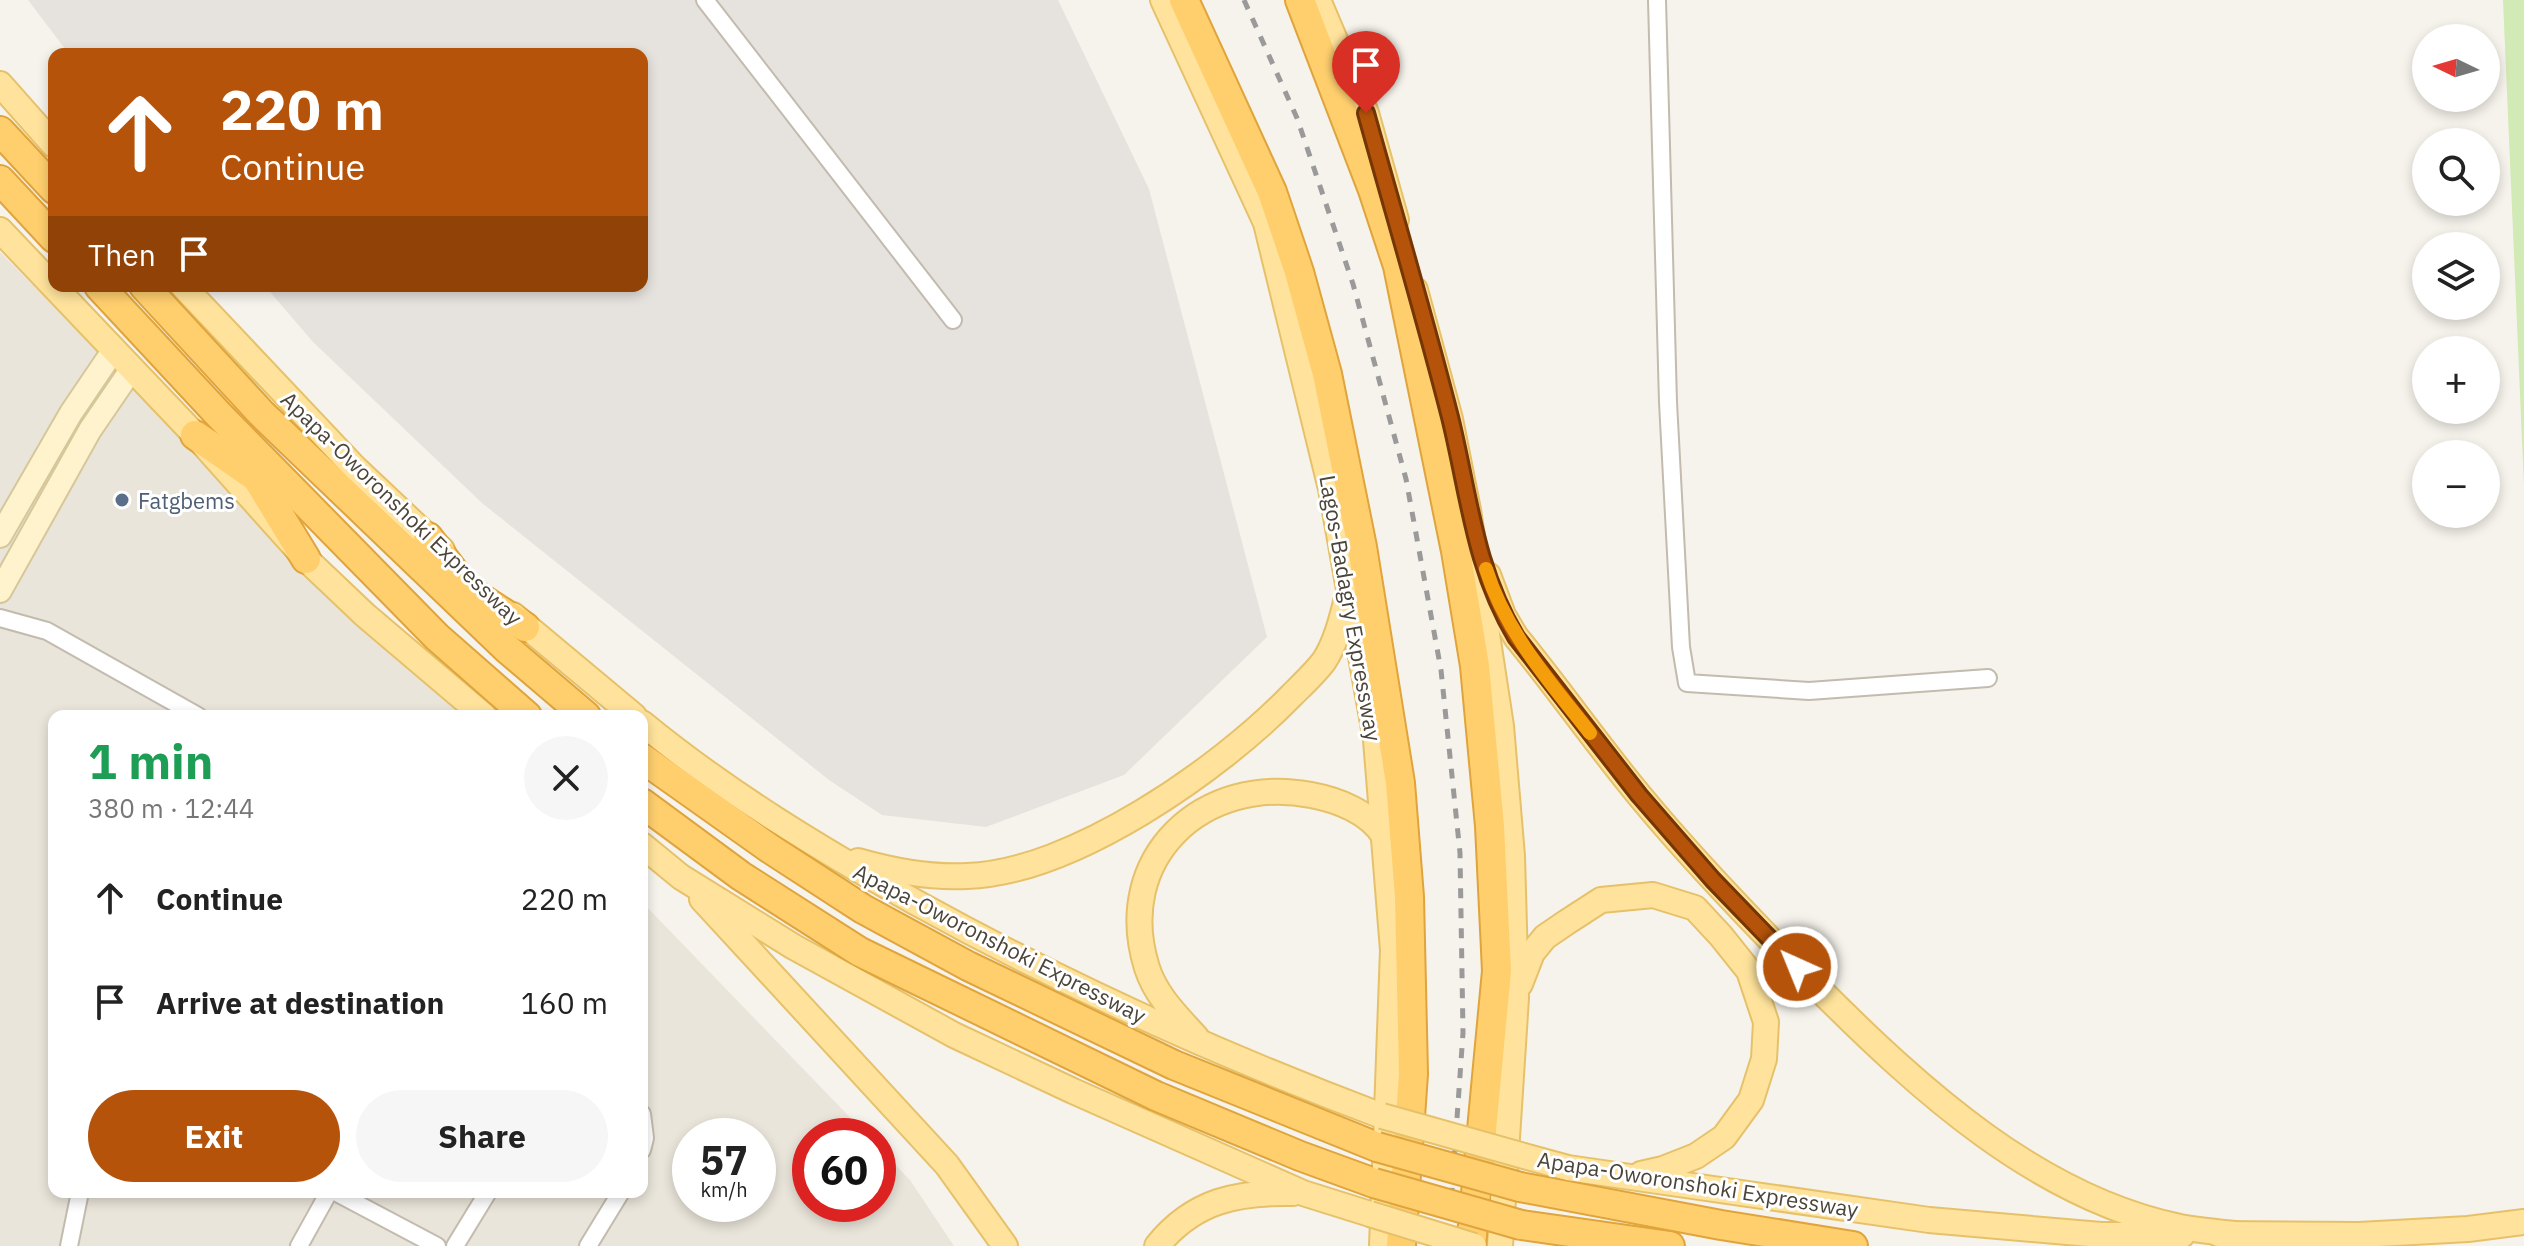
<!DOCTYPE html>
<meta charset="utf-8">
<style>
:root{--surface:#fff;--page:#f6f6f6;--text:#222;--muted:#767676;--accent:#b45309}
body{margin:0;font-family:"IBM Plex Sans",sans-serif;background:var(--page);color:var(--text);height:100vh;display:flex;flex-direction:column;font-size:30px;white-space:nowrap}
*{box-sizing:border-box;margin:0}
p{font-size:26px;color:var(--muted)}
.icon{flex:none;width:44px;height:44px;fill:none;stroke:currentColor;stroke-width:2;stroke-linecap:round;stroke-linejoin:round}
.map{position:relative;flex:1;overflow:hidden}
.side{position:absolute;left:48px;top:710px;width:600px;height:488px;display:flex;flex-direction:column;background:var(--surface);border-radius:16px;box-shadow:0 4px 12px #0003}
.side>*{flex:none}
.guide{position:absolute;left:48px;top:48px;width:600px;height:244px;border-radius:16px;box-shadow:0 4px 12px #0003;background:#b45309;color:#fff;overflow:hidden}
.needle{width:52px;rotate:275deg}
.controls{position:absolute;left:2412px;top:24px;display:grid;gap:16px}
.controls a{display:grid;place-items:center;width:88px;height:88px;border-radius:50%;background:var(--surface);box-shadow:0 4px 12px #0003;font-size:40px}
.speed{position:absolute;left:672px;top:1118px;display:flex;gap:16px;font-size:40px;font-weight:700;text-align:center}
.speed>*{display:grid;place-content:center;width:104px;height:104px;border-radius:50%;background:var(--surface);box-shadow:0 4px 12px #0003;line-height:1}
.speed small{font-size:20px;font-weight:400}
.speed .limit{border:12px solid #d22;background:#fff;color:#111}
.pin{position:absolute;display:grid;place-items:center;width:68px;height:68px;color:#fff;margin:-82px -34px;border-radius:50% 50% 50% 0;rotate:-45deg;box-shadow:0 0 8px #0007}
.pin .icon{rotate:45deg}
.me{position:absolute;width:88px;margin:-44px;rotate:316deg;stroke-linejoin:round;filter:drop-shadow(0 0 6px #0008)}
.turn{display:flex;align-items:center;gap:28px;height:168px;padding:0 40px;font-size:36px}
.turn .icon{width:104px;height:104px;stroke-width:2.5}
.turn b{display:block;font-size:56px;line-height:68px}
.then{display:flex;align-items:center;height:76px;padding:0 40px;background:#0003;gap:16px;font-size:30px}
.round{display:grid;place-items:center;flex:none;width:84px;height:84px;border-radius:42px;background:var(--page)}
.headline{display:flex;align-items:center;justify-content:space-between;height:136px;padding:0 40px}
h1{font-size:48px;font-weight:700;line-height:60px;color:#1e9e55}
.action{display:flex;gap:16px;margin-top:auto;padding:16px 40px}
.action a{flex:1;height:92px;border-radius:48px;background:var(--accent);color:#fff;font-size:32px;font-weight:700;line-height:92px;text-align:center}
.action a+a{background:var(--page);color:var(--text)}
ul{padding:0;list-style:none}
li{display:flex;align-items:center;gap:24px;height:104px;padding:0 40px}
li div{flex:1}
li b{display:block;font-size:30px}
li em{font-style:normal}
.map>svg:first-child{display:block}
.residential{fill:#eae5da;fill-rule:evenodd}
.industrial{fill:#e6e2dd}
.green{fill:#d2eab5}
.lines{fill:none;stroke-linecap:round;stroke-linejoin:round}
.street-casing{stroke:#c2bbae;stroke-width:20}
.secondary-casing{stroke:#d6c79b;stroke-width:26}
.primary-casing{stroke:#e6c16a;stroke-width:28}
.highway-casing{stroke:#e0a43c;stroke-width:32}
.street{stroke:#fff;stroke-width:16}
.secondary{stroke:#fff3cd;stroke-width:22}
.primary{stroke:#ffe39c;stroke-width:24}
.highway{stroke:#ffcf6e;stroke-width:28}
.rail{stroke:#9a9a9a;stroke-width:5;stroke-dasharray:10 10;stroke-linecap:butt}
.primary-bridge-casing{stroke:#e6c16a;stroke-width:28;stroke-linecap:butt}
.highway-bridge-casing{stroke:#e0a43c;stroke-width:32;stroke-linecap:butt}
.primary-bridge{stroke:#ffe39c;stroke-width:24}
.highway-bridge{stroke:#ffcf6e;stroke-width:28}
.route-casing{stroke:#753606;stroke-width:20}
.route{stroke:#b45309;stroke-width:14}
.slow{stroke:#f59e0b;stroke-width:14}
.service-dot{fill:#5c6f8a;stroke:#fff;stroke-width:3}
.labels{text-anchor:middle;dominant-baseline:central;stroke-width:6;stroke-linejoin:round;paint-order:stroke}
.service-label{font-size:22px;fill:#4e5e75;stroke:#fff;text-anchor:start}
.street-label{font-size:22px;fill:#4b4439;stroke:#fff}
</style>
<div class="map">
<svg width="2524" height="1246" viewBox="0 0 2524 1246">
<rect width="100%" height="100%" fill="#f6f3ec"/>
<path class="residential" d="M0,252L463,716H54V1192H642V902L868,1136H810V1204H878V1147L910,1180L954,1246H0ZM690,1136H758V1204H690Z"/>
<path class="industrial" d="M28,0H1058L1149,189L1267,637L1124,775L986,827L882,815L829,780L482,503L313,342L265,286H642V54H69Z"/>
<path class="green" d="M2503,0H2524V486Z"/>
<g class="lines">
<defs>
<g id="street">
<path d="M705,0L953,320"/>
<path d="M1657,0L1668,402L1681,647L1687,683L1809,691L1988,678"/>
<path d="M0,618L47,631L198,716"/>
<path d="M642,1114L645,1138L642,1150"/>
<path d="M335,1192L437,1246"/>
<path d="M69,1246L80,1192"/>
<path d="M299,1246L329,1192"/>
<path d="M455,1246L488,1192"/>
<path d="M588,1246L621,1192"/>
</g>
<g id="secondary">
<path d="M0,536L71,413L113,351"/>
<path d="M0,591L90,430L131,370"/>
</g>
<g id="primary">
<path d="M1163,0L1266,223L1331,489L1376,740L1393,950L1382,1246"/>
<path d="M1318,0L1366,113L1396,220"/>
<path d="M0,84L54,145"/>
<path d="M0,230L195,435L306,559L365,615L484,716"/>
<path d="M183,286L355,468L442,550"/>
<path d="M1415,290L1450,419L1468,510L1501,726L1512,856L1516,998L1500,1246"/>
<path d="M1488,575L1503,615L1516,637C1558,688 1596,743 1639,795C1695,863 1757,927 1820,990C1919,1089 2038,1198 2180,1227C2197,1230 2216,1232 2234,1234"/>
<path d="M513,615L634,716"/>
<path d="M642,723C726,792 820,849 915,902C1065,985 1222,1056 1382,1116"/>
<path d="M642,845L681,877L794,947L954,1035L1073,1091L1303,1193L1370,1214"/>
<path d="M858,861C893,871 930,878 967,876C1072,873 1219,770 1291,696C1302,685 1315,673 1324,661C1336,643 1342,618 1347,598"/>
<path d="M702,899L947,1165L1005,1246"/>
<path d="M1520,984L1532,953L1545,937L1567,922L1601,900L1653,895L1695,908L1721,936L1749,971L1766,1022L1764,1059L1751,1100L1724,1137L1696,1156L1663,1169L1641,1174"/>
<path d="M1196,1037C1177,1016 1156,996 1147,968C1112,857 1204,774 1311,795C1338,800 1369,812 1384,836"/>
<path d="M1524,1156L1568,1168L1929,1220L2101,1235H2182"/>
<path d="M2219,1234L2359,1235L2468,1229L2524,1222"/>
<path d="M1157,1246C1194,1200 1238,1192 1293,1193"/>
</g>
<g id="highway">
<path d="M1184,0L1272,192L1299,272L1327,374L1362,547L1400,783L1409,897L1413,1074L1401,1246"/>
<path d="M1300,0L1373,190L1398,266L1456,551L1475,666L1490,826L1497,971L1471,1246"/>
<path d="M0,131L54,189"/>
<path d="M0,180L54,238"/>
<path d="M99,286L219,415L437,637L527,716"/>
<path d="M144,286L261,413L506,648L586,716"/>
<path d="M195,435L257,478"/>
<path d="M244,457L306,559"/>
<path d="M428,537L475,600"/>
<path d="M462,586L525,627"/>
<path d="M642,758L769,848L863,909L968,966L1174,1065L1377,1147"/>
<path d="M642,803L741,876L860,952L1156,1096L1300,1156L1374,1183"/>
<path d="M1520,1187L1721,1225L1853,1246"/>
<path d="M1521,1225L1670,1246"/>
</g>
</defs>
<use href="#street" class="street-casing"/>
<use href="#secondary" class="secondary-casing"/>
<use href="#primary" class="primary-casing"/>
<use href="#highway" class="highway-casing"/>
<use href="#street" class="street"/>
<use href="#secondary" class="secondary"/>
<use href="#primary" class="primary"/>
<use href="#highway" class="highway"/>
<path class="rail" d="M1244,0L1297,118L1353,284L1406,479L1441,670L1460,853L1463,1033L1448,1246"/>
<defs>
<g id="primary-bridge">
<path d="M1382,1116L1524,1156"/>
<path d="M1370,1214L1474,1246"/>
</g>
<g id="highway-bridge">
<path d="M1377,1147L1520,1187"/>
<path d="M1374,1183L1521,1225"/>
</g>
</defs>
<use href="#primary-bridge" class="primary-bridge-casing"/>
<use href="#highway-bridge" class="highway-bridge-casing"/>
<use href="#primary-bridge" class="primary-bridge"/>
<use href="#highway-bridge" class="highway-bridge"/>
</g>
<g class="lines">
<defs>
<path id="route" d="M1366,113C1394,214 1424,315 1450,417C1469,494 1474,567 1516,637L1639,795L1713,880L1797,967"/>
</defs>
<use href="#route" class="route-casing"/>
<use href="#route" class="route"/>
<path class="slow" d="M1486,569C1506,633 1550,682 1590,733"/>
</g>
<circle class="service-dot" cx="122" cy="500" r="8"/>
<g class="labels">
<g class="service-label">
<text x="138" y="500">Fatgbems</text>
</g>
<g class="street-label">
<text transform="translate(402 508) rotate(44)">Apapa-Oworonshoki Expressway</text>
<text transform="translate(1351 608) rotate(80)">Lagos-Badagry Expressway</text>
<text transform="translate(1000 943) rotate(27)">Apapa-Oworonshoki Expressway</text>
<text transform="translate(1698 1184) rotate(9)">Apapa-Oworonshoki Expressway</text>
</g>
</g>
</svg>
<div class="controls">
<a><svg class="needle" viewBox="-14 -14 28 28"><path d="M0-13l5 13h-10z" fill="#e53935"/><path d="M0 13l5-13h-10z" fill="#767676"/></svg></a>
<a><svg class="icon" aria-label="search" viewBox="0 0 24 24"><circle cx="10" cy="10" r="6"/><path d="M15 15l6 6"/></svg></a>
<a><svg class="icon" aria-label="layers" viewBox="0 0 24 24"><path d="M12 4l9 5-9 5-9-5zM3 14l9 5 9-5"/></svg></a>
<a>+</a>
<a>−</a>
</div>
<div class="speed"><div>57<small>km/h</small></div><div class="limit">60</div></div>
<div class="pin" style="left:1366px;top:113px;background:#d93025"><svg class="icon" aria-label="arrive" viewBox="0 0 24 24"><path d="M6 21V4h12l-3 4 3 4H6"/></svg></div>
<svg class="me" style="left:1797px;top:967px" viewBox="-20 -20 40 40"><circle r="17" fill="#b45309" stroke="#fff" stroke-width="3"/><path d="M0-11L8 9 0 5-8 9z" fill="#fff"/></svg>
<div class="guide">
<div class="turn"><svg class="icon" aria-label="ahead" viewBox="0 0 24 24"><path d="M12 20V5M6 11l6-6 6 6"/></svg><div><b>220 m</b>Continue</div></div>
<div class="then">Then<svg class="icon" aria-label="arrive" viewBox="0 0 24 24"><path d="M6 21V4h12l-3 4 3 4H6"/></svg></div>
</div>
<section class="side">
<div class="headline"><div><h1>1 min</h1><p>380 m · 12:44</p></div><a class="round"><svg class="icon" aria-label="close" viewBox="0 0 24 24"><path d="M6 6l12 12M18 6L6 18"/></svg></a></div>
<ul>
<li><svg class="icon" aria-label="ahead" viewBox="0 0 24 24"><path d="M12 20V5M6 11l6-6 6 6"/></svg><div><b>Continue</b></div><em>220 m</em></li>
<li><svg class="icon" aria-label="arrive" viewBox="0 0 24 24"><path d="M6 21V4h12l-3 4 3 4H6"/></svg><div><b>Arrive at destination</b></div><em>160 m</em></li>
</ul>
<div class="action"><a>Exit</a><a>Share</a></div>
</section>
</div>
